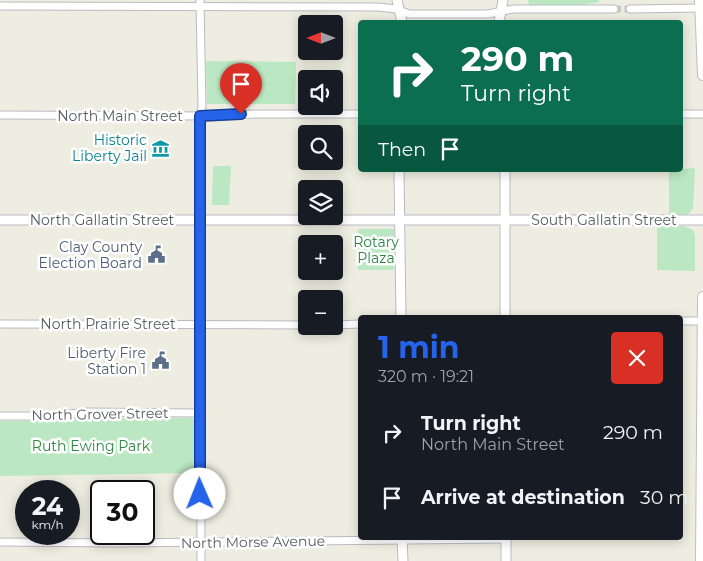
<!DOCTYPE html>
<meta charset="utf-8">
<style>
:root{--surface:#171b24;--page:#242831;--text:#f1f3f6;--muted:#9ea1a6;--accent:#2563eb}
body{margin:0;font-family:Montserrat,sans-serif;background:var(--page);color:var(--text);height:100vh;display:flex;flex-direction:column;font-size:19px;white-space:nowrap}
*{box-sizing:border-box;margin:0}
p{font-size:16px;color:var(--muted)}
.icon{flex:none;width:28px;height:28px;fill:none;stroke:currentColor;stroke-width:2;stroke-linecap:round;stroke-linejoin:round}
.map{position:relative;flex:1;overflow:hidden}
.sheet{position:absolute;left:358px;top:315px;width:325px;height:225px;display:flex;flex-direction:column;background:var(--surface);border-radius:5px;box-shadow:0 2px 12px #0003}
.sheet>*{flex:none}
.guide{position:absolute;left:358px;top:20px;width:325px;height:152px;border-radius:5px;box-shadow:0 2px 12px #0003;background:#0b6e4f;color:#fff;overflow:hidden}
.needle{width:32px;rotate:270deg}
.tools{position:absolute;left:298px;top:15px;display:grid;gap:10px}
.tools a{display:grid;place-items:center;width:45px;height:45px;border-radius:5px;background:var(--surface);box-shadow:0 2px 12px #0003;font-size:25px}
.speed{position:absolute;left:15px;top:480px;display:flex;gap:10px;font-size:25px;font-weight:700;text-align:center}
.speed>*{display:grid;place-content:center;width:65px;height:65px;border-radius:50%;background:var(--surface);box-shadow:0 2px 12px #0003;line-height:1}
.speed small{font-size:12px;font-weight:400}
.speed .limit{border:2px solid #111;border-radius:8px;background:#fff;color:#111}
.pin{position:absolute;display:grid;place-items:center;width:42px;height:42px;color:#fff;margin:-51px -21px;border-radius:50% 50% 50% 0;rotate:-45deg;box-shadow:0 0 5px #0007}
.pin .icon{rotate:45deg}
.me{position:absolute;width:55px;margin:-28px;rotate:359deg;stroke-linejoin:round;filter:drop-shadow(0 0 4px #0008)}
.turn{display:flex;align-items:center;gap:18px;height:105px;padding:0 20px;font-size:22px}
.turn .icon{width:65px;height:65px;stroke-width:2.5}
.turn b{display:block;font-size:35px;line-height:42px}
.then{display:flex;align-items:center;height:48px;padding:0 20px;background:#0003;gap:10px;font-size:19px}
.round{display:grid;place-items:center;flex:none;width:52px;height:52px;border-radius:5px;background:var(--page)}
.head{display:flex;align-items:center;justify-content:space-between;height:85px;padding:0 20px}
h1{font-size:30px;font-weight:700;line-height:38px;color:var(--accent)}
ul{padding:0;list-style:none}
li{display:flex;align-items:center;gap:15px;height:65px;padding:0 20px}
li div{flex:1}
li b{display:block;font-size:19px}
li em{font-style:normal}
.map>svg:first-child{display:block}
.green{fill:#bbe8c2}
.lines{fill:none;stroke-linecap:round;stroke-linejoin:round}
.minor-tunnel{stroke:#c9c9c2;stroke-width:7;stroke-dasharray:7 3.5;stroke-linecap:butt}
.minor-casing{stroke:#b9bbc2;stroke-width:9}
.tertiary-casing{stroke:#b9bbc2;stroke-width:11}
.secondary-casing{stroke:#bcbec6;stroke-width:12}
.minor{stroke:#fff;stroke-width:7}
.tertiary{stroke:#fff;stroke-width:9}
.secondary{stroke:#fff;stroke-width:10}
.route-casing{stroke:#184099;stroke-width:12}
.route{stroke:#2563eb;stroke-width:9}
.labels{text-anchor:middle;dominant-baseline:central;stroke-width:5;stroke-linejoin:round;paint-order:stroke}
.street-label{font-size:14px;fill:#5a5d64;stroke:#fff}
.culture-label{font-size:14px;fill:#0d838f;stroke:#fff;text-anchor:end}
.park-label{font-size:14px;fill:#2e8740;stroke:#fff}
.service-label{font-size:14px;fill:#4e5e75;stroke:#fff;text-anchor:end}
</style>
<div class="map">
<svg width="703" height="561" viewBox="0 0 703 561">
<rect width="100%" height="100%" fill="#eeede1"/>
<g class="green">
<path d="M528,0H599V2L582,5H529Z"/>
<path d="M206,61L296,62L295,104H207Z"/>
<path d="M213,166H231L229,205H212Z"/>
<path d="M695,168L693,209L686,216L669,215V170Z"/>
<path d="M657,226H684L693,230L695,237V271L657,270Z"/>
<rect x="358" y="229" width="36" height="41"/>
<path d="M89,418H192L196,422V473L0,476V421H55Z"/>
</g>
<g class="lines">
<path class="minor-tunnel" d="M614,9H630"/>
<defs>
<g id="minor">
<path d="M200,0L202,107L200,116L201,561"/>
<path d="M0,6L378,7L396,9L409,14H488L513,9H614"/>
<path d="M630,9L703,8"/>
<path d="M680,114H703"/>
<path d="M0,115L210,116L256,114H360"/>
<path d="M680,321H703"/>
<path d="M0,324L306,325"/>
<path d="M334,325L360,324"/>
<path d="M0,416H53L88,412L199,413"/>
<path d="M0,542L119,543L506,539"/>
</g>
<g id="tertiary">
<path d="M397,0L402,22"/>
<path d="M499,22L503,0"/>
<path d="M399,170L401,318"/>
<path d="M0,220H703"/>
<path d="M505,318V170"/>
<path d="M402,538L403,561"/>
<path d="M506,538V561"/>
</g>
<g id="secondary">
<path d="M700,0L703,75"/>
<path d="M701,561L703,297"/>
</g>
</defs>
<use href="#minor" class="minor-casing"/>
<use href="#tertiary" class="tertiary-casing"/>
<use href="#secondary" class="secondary-casing"/>
<use href="#minor" class="minor"/>
<use href="#tertiary" class="tertiary"/>
<use href="#secondary" class="secondary"/>
</g>
<g class="lines">
<defs>
<path id="route" d="M200,494V116L241,114"/>
</defs>
<use href="#route" class="route-casing"/>
<use href="#route" class="route"/>
</g>
<defs>
<symbol id="museum-bare" viewBox="-9 -9 18 18"><path d="M0-6L6-3V-2H-6V-3ZM-5-1h2V3h-2ZM-1-1h2V3h-2ZM3-1h2V3H3ZM-6 4H6V6H-6Z" fill="#0f9aa8" stroke="#fff" stroke-width="2.5" paint-order="stroke"/></symbol>
<symbol id="civic-bare" viewBox="-9 -9 18 18"><path d="M-.6-6.5H3V-4.5H.6V-3L4-1V1h2V6H-6V1h2V-1L-.6-3ZM-1.2 2.5V6h2.4V2.5Z" fill="#5c6f8a" stroke="#fff" stroke-width="2.5" paint-order="stroke"/></symbol>
</defs>
<g fill-rule="evenodd">
<use href="#museum-bare" x="148" y="136" width="25" height="25"/>
<use href="#civic-bare" x="144" y="242" width="25" height="25"/>
<use href="#civic-bare" x="148" y="348" width="25" height="25"/>
</g>
<g class="labels">
<g class="street-label">
<text x="120" y="116">North Main Street</text>
<text x="102" y="220">North Gallatin Street</text>
<text x="604" y="220">South Gallatin Street</text>
<text x="108" y="324">North Prairie Street</text>
<text transform="translate(100 414) rotate(-1)">North Grover Street</text>
<text transform="translate(253 542) rotate(-1)">North Morse Avenue</text>
</g>
<g class="culture-label">
<text x="147" y="140">Historic<tspan x="147" dy="16">Liberty Jail</tspan></text>
</g>
<g class="park-label">
<text x="376" y="242">Rotary<tspan x="376" dy="16">Plaza</tspan></text>
<text x="91" y="446">Ruth Ewing Park</text>
</g>
<g class="service-label">
<text x="142" y="247">Clay County<tspan x="142" dy="16">Election Board</tspan></text>
<text x="146" y="353">Liberty Fire<tspan x="146" dy="16">Station 1</tspan></text>
</g>
</g>
</svg>
<div class="tools">
<a><svg class="needle" viewBox="-14 -14 28 28"><path d="M0-13l5 13h-10z" fill="#e53935"/><path d="M0 13l5-13h-10z" fill="#9ea1a6"/></svg></a>
<a><svg class="icon" aria-label="sound" viewBox="0 0 24 24"><path d="M4 9h4l5-4v14l-5-4H4zM17 9q2 3 0 6"/></svg></a>
<a><svg class="icon" aria-label="search" viewBox="0 0 24 24"><circle cx="10" cy="10" r="6"/><path d="M15 15l6 6"/></svg></a>
<a><svg class="icon" aria-label="layers" viewBox="0 0 24 24"><path d="M12 4l9 5-9 5-9-5zM3 14l9 5 9-5"/></svg></a>
<a>+</a>
<a>−</a>
</div>
<div class="speed"><div>24<small>km/h</small></div><div class="limit">30</div></div>
<div class="pin" style="left:241px;top:114px;background:#d93025"><svg class="icon" aria-label="arrive" viewBox="0 0 24 24"><path d="M6 21V4h12l-3 4 3 4H6"/></svg></div>
<svg class="me" style="left:200px;top:494px" viewBox="-20 -20 40 40"><circle r="19" fill="#fff"/><path d="M0-13L10 11 0 6-10 11z" fill="#2563eb"/></svg>
<div class="guide">
<div class="turn"><svg class="icon" aria-label="right" viewBox="0 0 24 24"><path d="M7 20v-9h11M14 6l5 5-5 5"/></svg><div><b>290 m</b>Turn right</div></div>
<div class="then">Then<svg class="icon" aria-label="arrive" viewBox="0 0 24 24"><path d="M6 21V4h12l-3 4 3 4H6"/></svg></div>
</div>
<section class="sheet">
<div class="head"><div><h1>1 min</h1><p>320 m · 19:21</p></div><a class="round" style="background:#d93025;color:#fff"><svg class="icon" aria-label="close" viewBox="0 0 24 24"><path d="M6 6l12 12M18 6L6 18"/></svg></a></div>
<ul>
<li><svg class="icon" aria-label="right" viewBox="0 0 24 24"><path d="M7 20v-9h11M14 6l5 5-5 5"/></svg><div><b>Turn right</b><p>North Main Street</p></div><em>290 m</em></li>
<li><svg class="icon" aria-label="arrive" viewBox="0 0 24 24"><path d="M6 21V4h12l-3 4 3 4H6"/></svg><div><b>Arrive at destination</b></div><em>30 m</em></li>
</ul>
</section>
</div>
